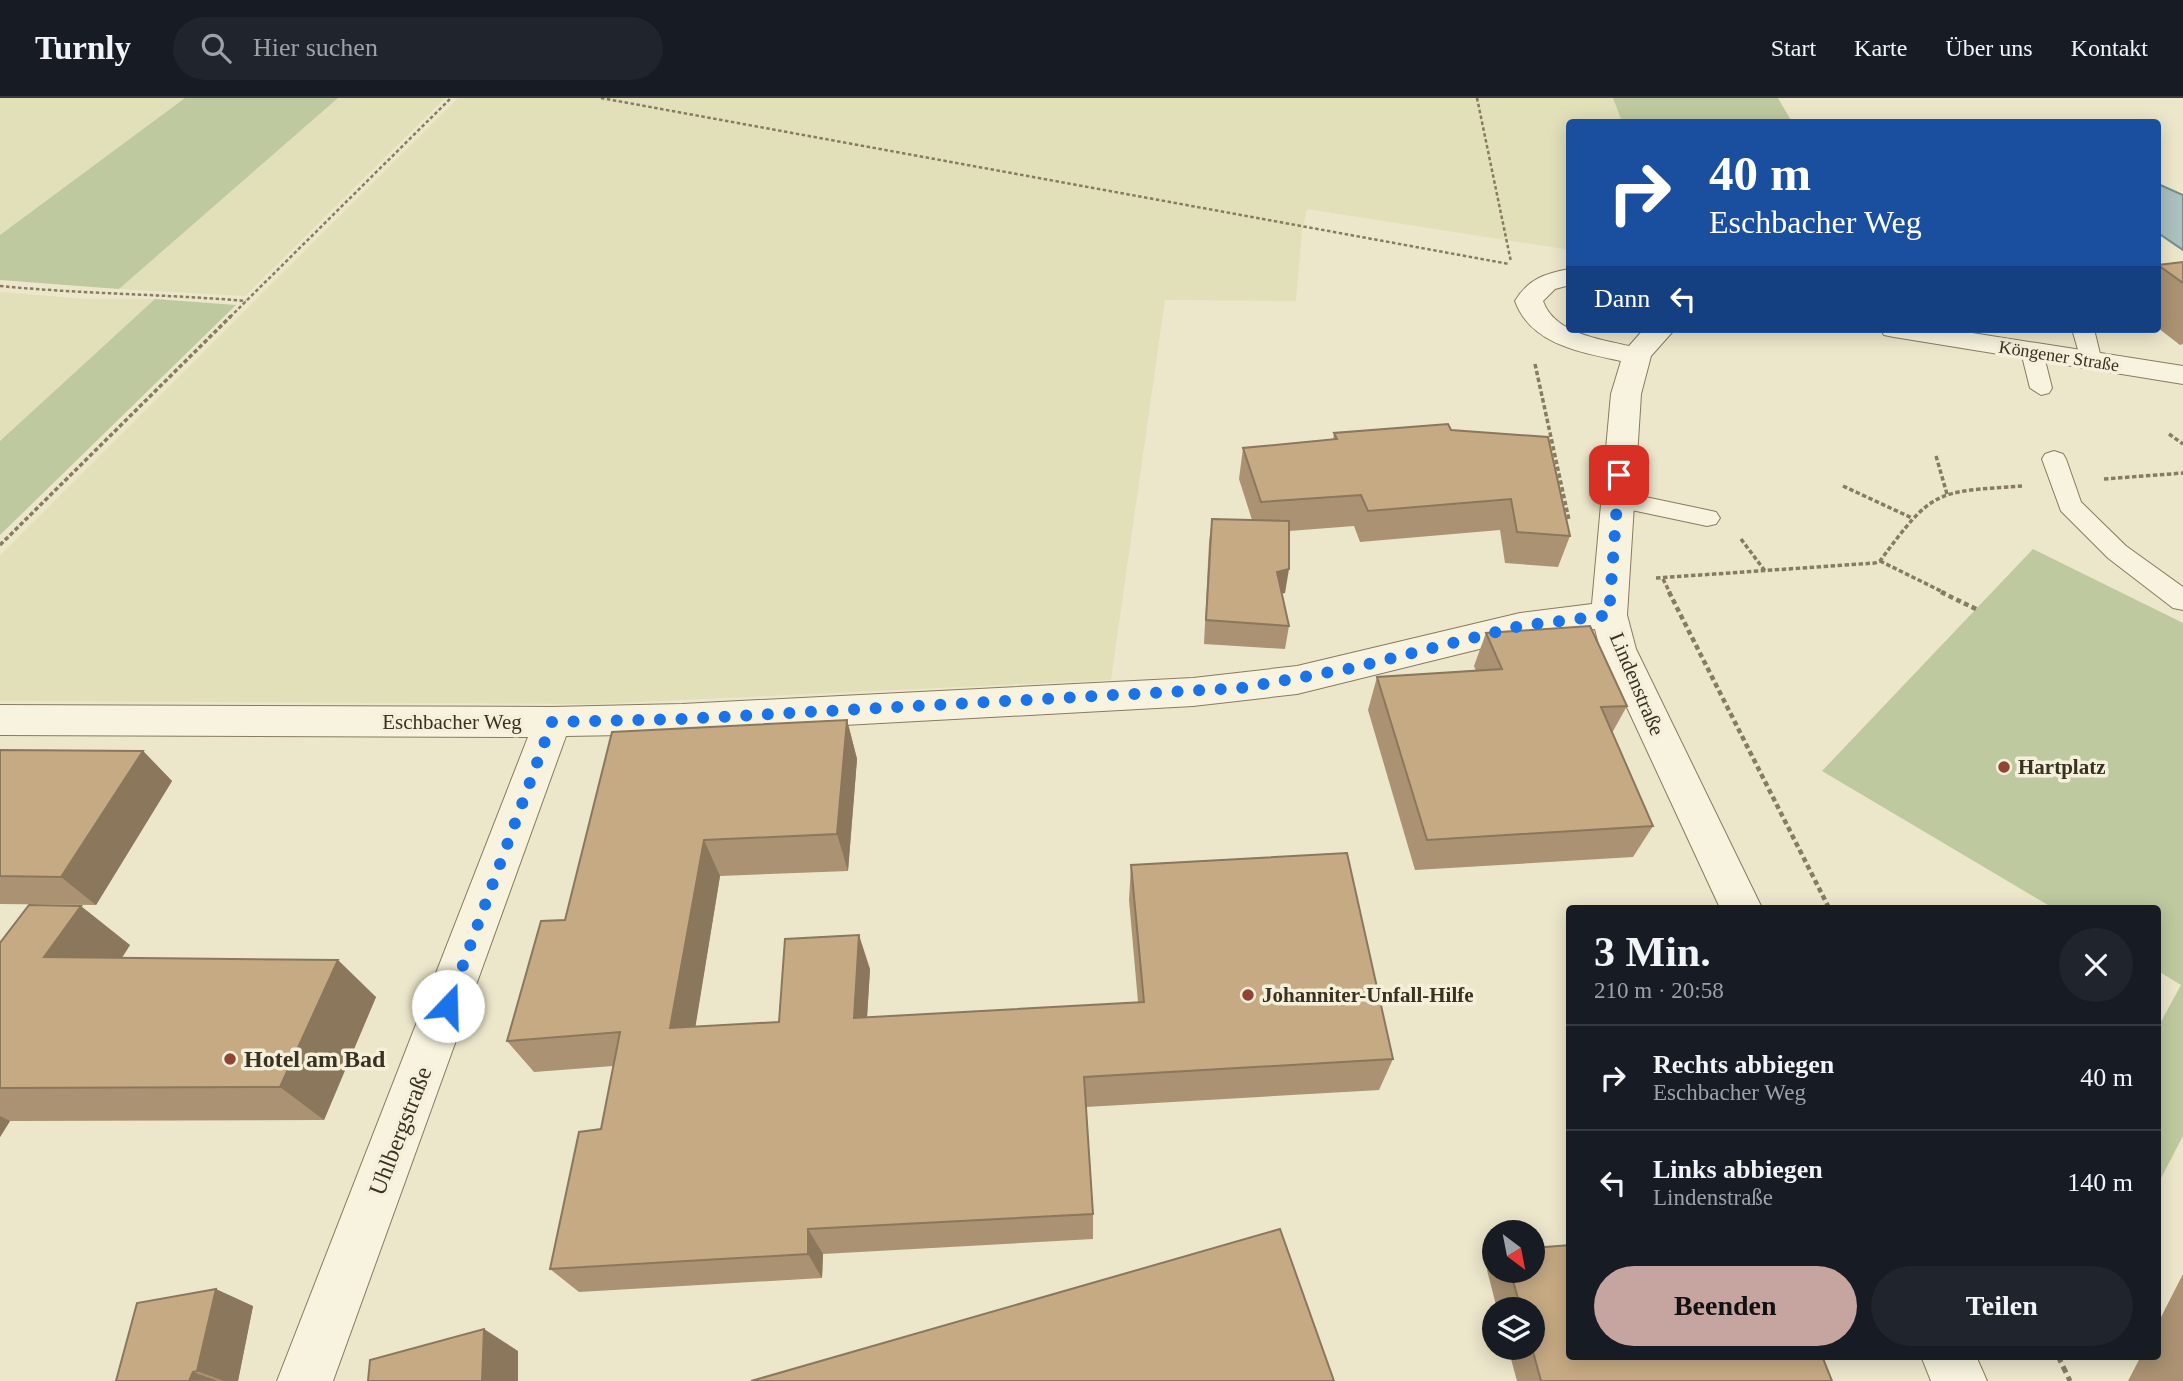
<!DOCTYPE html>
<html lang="de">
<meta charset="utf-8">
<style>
:root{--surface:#171b24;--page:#20242c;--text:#f1f3f6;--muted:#9ea1a6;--line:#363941;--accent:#c6a49f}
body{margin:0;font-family:"Times New Roman",serif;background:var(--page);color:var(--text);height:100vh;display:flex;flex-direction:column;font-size:26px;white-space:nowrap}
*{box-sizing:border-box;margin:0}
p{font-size:23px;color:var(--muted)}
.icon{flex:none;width:38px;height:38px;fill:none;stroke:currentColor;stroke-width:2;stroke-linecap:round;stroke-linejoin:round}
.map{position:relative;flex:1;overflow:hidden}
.drawer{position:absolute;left:1566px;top:807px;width:595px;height:455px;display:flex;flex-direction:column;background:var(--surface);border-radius:7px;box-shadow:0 4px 18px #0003}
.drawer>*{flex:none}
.guide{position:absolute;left:1566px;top:21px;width:595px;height:214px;border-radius:7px;box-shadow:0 4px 18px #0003;background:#1a4fa0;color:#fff;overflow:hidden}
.needle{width:46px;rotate:148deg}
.fabs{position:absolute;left:1482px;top:1122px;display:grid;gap:14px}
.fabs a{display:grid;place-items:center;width:63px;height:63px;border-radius:50%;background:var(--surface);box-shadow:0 4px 18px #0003;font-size:35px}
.pin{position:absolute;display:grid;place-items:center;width:60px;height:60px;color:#fff;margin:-30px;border-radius:14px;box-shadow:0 4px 10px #0006}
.me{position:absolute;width:77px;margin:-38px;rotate:21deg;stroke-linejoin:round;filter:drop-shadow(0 0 5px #0008)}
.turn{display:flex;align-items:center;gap:24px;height:147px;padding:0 28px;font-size:32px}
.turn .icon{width:91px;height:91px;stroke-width:2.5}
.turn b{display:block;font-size:49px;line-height:60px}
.then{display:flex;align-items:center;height:66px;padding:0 28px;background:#0003;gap:14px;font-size:26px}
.round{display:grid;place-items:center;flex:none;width:74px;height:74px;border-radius:37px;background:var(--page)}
.headline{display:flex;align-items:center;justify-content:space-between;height:119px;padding:0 28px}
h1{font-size:42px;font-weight:600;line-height:52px}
.button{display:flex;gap:14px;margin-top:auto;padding:14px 28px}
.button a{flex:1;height:80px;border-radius:42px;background:var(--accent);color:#111;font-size:28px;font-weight:600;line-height:80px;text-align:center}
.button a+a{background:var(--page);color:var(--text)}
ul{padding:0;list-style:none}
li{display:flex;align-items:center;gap:21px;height:105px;padding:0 28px;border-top:2px solid var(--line)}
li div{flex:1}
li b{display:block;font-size:26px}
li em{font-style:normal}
header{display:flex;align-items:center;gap:42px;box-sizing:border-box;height:98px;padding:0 35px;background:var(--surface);border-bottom:2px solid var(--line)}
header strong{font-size:33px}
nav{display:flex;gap:38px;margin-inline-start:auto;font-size:24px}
.search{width:490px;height:63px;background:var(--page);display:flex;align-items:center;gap:18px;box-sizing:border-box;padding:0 24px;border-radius:38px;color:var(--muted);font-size:26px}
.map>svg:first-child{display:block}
.farmland{fill:#e1e0b9}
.green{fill:#bec99f}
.water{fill:#abc1be;stroke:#728f8c;stroke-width:2}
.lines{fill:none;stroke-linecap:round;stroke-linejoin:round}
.lane-casing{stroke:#877b60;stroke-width:2}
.street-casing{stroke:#877b60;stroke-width:2}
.path-far3{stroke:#877b60;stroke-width:2.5;stroke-dasharray:3.5 2.5;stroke-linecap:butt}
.path-far2{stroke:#877b60;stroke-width:3.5;stroke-dasharray:4.5 2.5;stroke-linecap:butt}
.path-far1{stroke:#877b60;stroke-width:4.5;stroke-dasharray:5 3.5;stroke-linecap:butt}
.path{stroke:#877b60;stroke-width:5;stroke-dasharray:7 4.5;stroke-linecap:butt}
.lane{fill:#f7f3de;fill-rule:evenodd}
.street{fill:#f7f3de;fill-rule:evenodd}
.wall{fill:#aa9272}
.shaded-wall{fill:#8b775c}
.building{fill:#c6aa84;stroke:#8b775c;stroke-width:2}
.route{stroke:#1a73e8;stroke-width:12;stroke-dasharray:0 21.6}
.poi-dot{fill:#914335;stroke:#f4f0da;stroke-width:2.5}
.labels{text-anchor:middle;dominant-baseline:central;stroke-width:7;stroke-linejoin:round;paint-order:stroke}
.far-street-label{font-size:18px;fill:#393122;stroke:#f4f0da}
.street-label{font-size:21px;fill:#393122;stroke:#f4f0da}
.poi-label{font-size:21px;font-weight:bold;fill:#393122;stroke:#f4f0da;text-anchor:start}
.near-poi-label{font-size:24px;font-weight:bold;fill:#393122;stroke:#f4f0da;text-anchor:start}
.near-street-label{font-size:24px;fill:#393122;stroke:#f4f0da}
</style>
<header>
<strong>Turnly</strong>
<div class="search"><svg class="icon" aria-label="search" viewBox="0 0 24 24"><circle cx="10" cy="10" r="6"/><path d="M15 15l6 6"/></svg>Hier suchen</div>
<nav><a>Start</a><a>Karte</a><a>Über uns</a><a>Kontakt</a></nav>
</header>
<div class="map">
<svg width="2183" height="1283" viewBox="0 0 2183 1283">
<rect width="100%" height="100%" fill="#ece7cb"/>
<g class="farmland">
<path d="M0,0H185L0,137Z"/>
<path d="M338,0H445L245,198L119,191Z"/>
<path d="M458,0H1613L1622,24H1570V152L1307,111L1302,133L1296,203L1165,202L1111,582L596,606L0,603V457Z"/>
<path d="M0,194L87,201H155L0,343Z"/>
</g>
<g class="green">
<path d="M185,0H338L119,191L0,182V137Z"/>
<path d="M1613,0H1778L1792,24H1622Z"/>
<path d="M155,201L236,207L0,437V343Z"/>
<path d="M2033,451L2183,525V1038L2158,1086V929L2181,887L2158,873V810H2053L1822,673Z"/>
</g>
<path class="water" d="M2158,86L2183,97V152L2158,135Z"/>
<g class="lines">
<defs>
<g id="lane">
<path d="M2072,231H2094L2102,264L2099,269H2083Z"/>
<path d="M2032,247L2043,254L2052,290L2049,295L2041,297L2030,290L2021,254Z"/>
<path d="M2054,353L2063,356L2066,361L2081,404L2126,448L2183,489V512L2173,510L2108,460L2061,413L2042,361L2045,356Z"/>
<path d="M1617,393L1707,412L1716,414L1720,420L1716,426L1707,428L1608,407L1605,401L1608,395Z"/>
</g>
<g id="street">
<path d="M1570,171V187L1555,191L1543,203C1554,235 1599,241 1629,248L1644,231H1675L1651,258L1641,296L1627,517L1636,551L1762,810H1720L1600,551L1595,531L1520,541L1297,596L1193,608L682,636L566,638L333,1283H277L528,639L0,637V607L552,609L682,606L1193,580L1297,568L1520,515L1592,506L1611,296L1621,263C1581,254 1531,247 1515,203C1528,181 1546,175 1570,171Z"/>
<path d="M1880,231H1947L2183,268V286L1894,239L1884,237Z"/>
<path d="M1921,1258H1976L1987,1283H1931Z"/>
</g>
</defs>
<use href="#lane" class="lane-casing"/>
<use href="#street" class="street-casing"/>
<g class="path-far3">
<path d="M601,0L1509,166"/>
<path d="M1477,0L1511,164"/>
<path d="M0,188C82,196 164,196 246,203"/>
<path d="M230,219L451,0"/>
</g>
<g class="path-far2">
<path d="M1535,266L1569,422"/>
<path d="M2169,336L2183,346"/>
<path d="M1936,358L1947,396"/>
<path d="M2104,381L2183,375"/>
<path d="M1843,388L1912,420"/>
<path d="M1741,441L1765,473"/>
<path d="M0,447L231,218"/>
<path d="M1880,463L1945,495"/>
<path d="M1656,480L1875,465L1880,463C1933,391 1935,394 2022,388"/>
<path d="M1663,481L1670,495"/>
</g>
<g class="path-far1">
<path d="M1669,494L1829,810"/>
<path d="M1941,494L1978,512"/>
</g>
<path class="path" d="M2058,1258L2070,1283"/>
<use href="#lane" class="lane"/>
<use href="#street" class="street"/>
</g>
<g class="wall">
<path d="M2183,164V246L2180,247L2158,230V167Z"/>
<path d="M1451,332L1570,438L1558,469L1505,465L1500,432L1360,444L1354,428L1289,433L1285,495H1282L1289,528L1285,551L1204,546L1209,444L1212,421L1252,422L1239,381L1243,350L1333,342L1334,335Z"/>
<path d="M1486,535L1627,608L1612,635L1653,728L1633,759L1415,772L1368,612L1377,579L1476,573L1474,568Z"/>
<path d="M847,622L857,661L848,773L720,778L695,929L779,924L870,871L867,920L1138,904L1129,802L1131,767L1393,961L1379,992L1086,1009L1093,1116V1141L823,1156L822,1180L579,1194L550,1171L601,1031L613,968L534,974L507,943L565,822Z"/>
<path d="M0,652L143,653L172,683L96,807L0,806Z"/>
<path d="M0,845L130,847L122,860L376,899L324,1022L10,1023L0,1039Z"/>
<path d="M1494,1163V1172H1533L1832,1283H1517L1508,1250H1533V1211H1497L1487,1172Z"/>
<path d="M2183,1176V1283H2128L2141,1258H2158V1225Z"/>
<path d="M253,1208L238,1283H116Z"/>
</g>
<g class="shaded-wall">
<path d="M1289,471L1285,495L1273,498L1277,474Z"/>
<path d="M847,622L857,661L848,773L837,736Z"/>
<path d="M143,653L172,683L96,807L61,779Z"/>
<path d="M704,742L720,778L690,962L670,930Z"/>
<path d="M81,808L130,847L97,897L44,859Z"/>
<path d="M859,837L870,871L865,952L854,920Z"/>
<path d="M338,862L376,899L324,1022L280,989Z"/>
<path d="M0,1018L10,1023L0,1039Z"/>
<path d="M808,1131L823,1156L822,1180L808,1156Z"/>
<path d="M216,1191L253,1208L238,1283H224L197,1273Z"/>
<path d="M484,1231L518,1253V1283H482Z"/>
<path d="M193,1274L218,1283H189Z"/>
</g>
<g class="building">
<path d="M2183,164V185L2158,167Z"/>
<path d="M1448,326L1451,332L1548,339L1570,438L1517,434L1511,401L1368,413L1361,397L1261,404L1243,350L1337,341L1334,335Z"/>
<path d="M1212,421L1289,423V471L1277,474L1289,528L1206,522Z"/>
<path d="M1590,528L1627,608L1601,609L1653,728L1427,742L1377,579L1502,571L1486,535Z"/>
<path d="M847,622L837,736L704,742L670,930L779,924L785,841L859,837L854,920L1144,904L1131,767L1347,755L1393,961L1084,979L1093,1116L808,1131V1156L550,1171L579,1034L601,1031L620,934L507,943L541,823L565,822L612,634Z"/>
<path d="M0,652L143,653L61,779L0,778Z"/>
<path d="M29,807L81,808L44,859L338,862L280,989L0,990V845Z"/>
<path d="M1280,1131L1334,1283H751Z"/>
<path d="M1570,1147V1258H1822L1832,1283H1541L1532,1250H1533V1211H1521L1510,1172H1533V1150Z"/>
<path d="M216,1191L197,1273L193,1274L189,1283H116L137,1205Z"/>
<path d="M484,1231L482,1283H368L370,1262Z"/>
</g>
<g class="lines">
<path class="route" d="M448,908L552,624L682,621L1241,590L1353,570L1520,528L1609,517L1619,377"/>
</g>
<g class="poi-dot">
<circle cx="2004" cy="669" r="7"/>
<circle cx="1248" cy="897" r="7"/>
<circle cx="230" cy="961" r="7"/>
</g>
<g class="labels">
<g class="far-street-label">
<text transform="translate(2059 258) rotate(9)">Köngener Straße</text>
</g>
<g class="street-label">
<text transform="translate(1637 586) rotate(67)">Lindenstraße</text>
<text x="452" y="624">Eschbacher Weg</text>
</g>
<g class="poi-label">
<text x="2018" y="669">Hartplatz</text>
<text x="1262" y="897">Johanniter-Unfall-Hilfe</text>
</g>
<g class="near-poi-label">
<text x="244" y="961">Hotel am Bad</text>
</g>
<g class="near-street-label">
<text transform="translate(400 1033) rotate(-69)">Uhlbergstraße</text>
</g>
</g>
</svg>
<div class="fabs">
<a><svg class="needle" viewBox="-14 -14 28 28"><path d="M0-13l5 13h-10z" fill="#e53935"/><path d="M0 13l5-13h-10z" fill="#9ea1a6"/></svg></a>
<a><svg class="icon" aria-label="layers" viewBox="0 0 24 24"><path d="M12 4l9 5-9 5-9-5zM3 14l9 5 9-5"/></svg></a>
</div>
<div class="pin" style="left:1619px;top:377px;background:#d93025"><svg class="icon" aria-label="arrive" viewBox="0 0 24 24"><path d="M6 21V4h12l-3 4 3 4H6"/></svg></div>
<svg class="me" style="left:448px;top:908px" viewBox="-20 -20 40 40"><circle r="19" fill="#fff"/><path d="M0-13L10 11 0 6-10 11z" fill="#1a73e8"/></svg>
<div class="guide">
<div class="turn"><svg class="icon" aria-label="right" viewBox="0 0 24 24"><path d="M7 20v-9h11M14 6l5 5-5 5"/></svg><div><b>40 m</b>Eschbacher Weg</div></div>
<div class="then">Dann<svg class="icon" aria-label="left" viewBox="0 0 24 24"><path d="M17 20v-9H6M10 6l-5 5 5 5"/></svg></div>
</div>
<section class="drawer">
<div class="headline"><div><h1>3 Min.</h1><p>210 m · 20:58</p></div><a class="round"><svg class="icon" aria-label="close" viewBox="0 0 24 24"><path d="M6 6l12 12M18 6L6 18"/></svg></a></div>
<ul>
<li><svg class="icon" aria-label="right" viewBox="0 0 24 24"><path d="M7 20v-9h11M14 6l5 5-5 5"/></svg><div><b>Rechts abbiegen</b><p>Eschbacher Weg</p></div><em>40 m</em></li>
<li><svg class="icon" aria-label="left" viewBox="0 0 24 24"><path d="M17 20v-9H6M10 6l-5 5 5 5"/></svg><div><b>Links abbiegen</b><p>Lindenstraße</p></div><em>140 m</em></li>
</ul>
<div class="button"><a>Beenden</a><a>Teilen</a></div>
</section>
</div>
